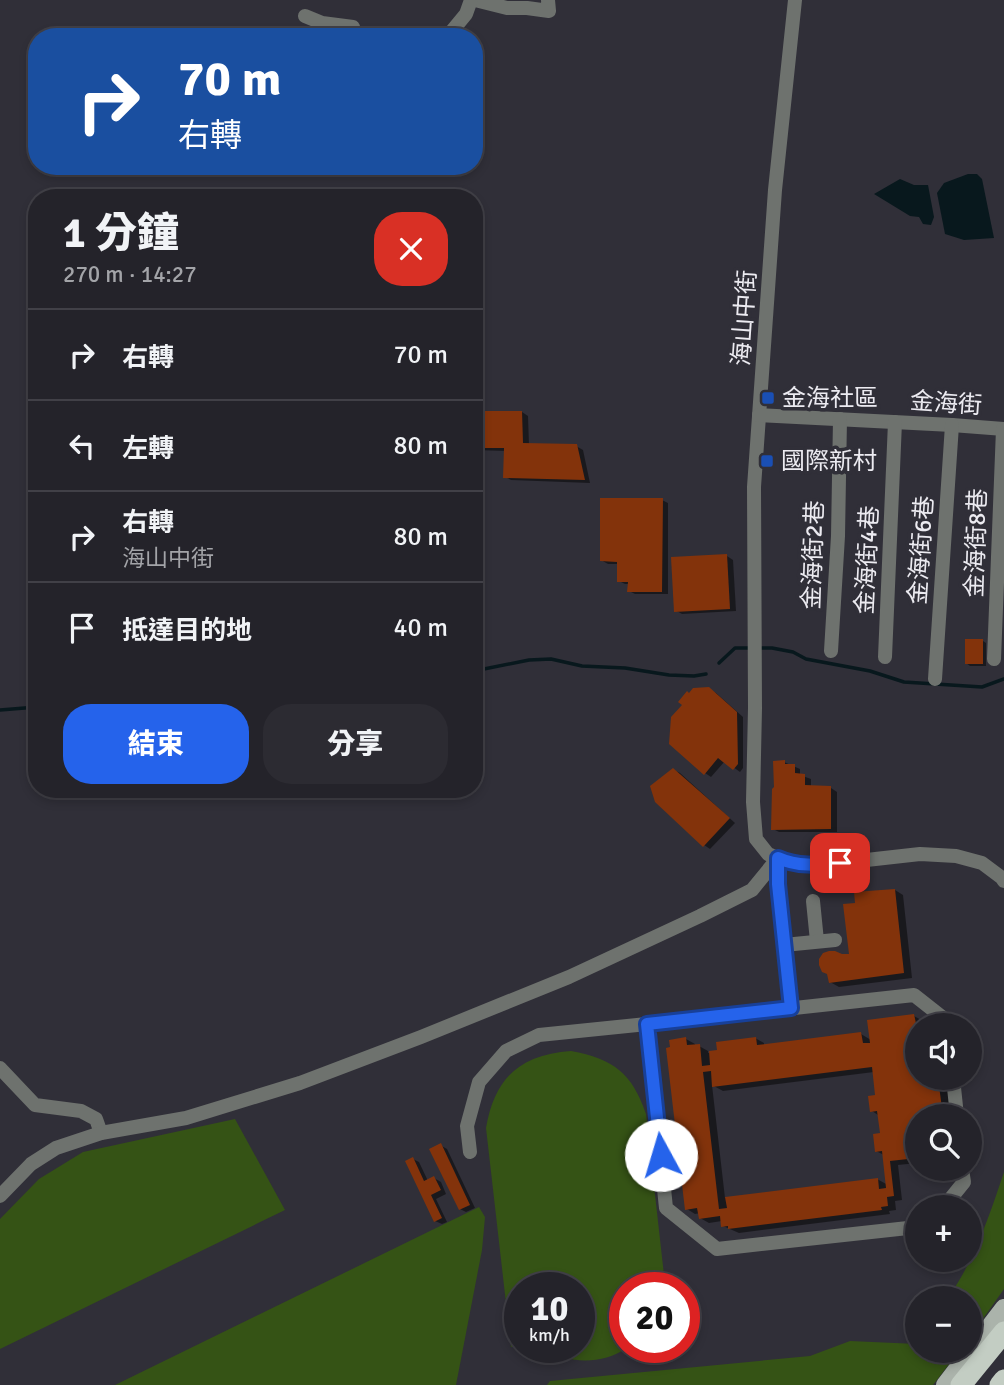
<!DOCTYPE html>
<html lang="zh-TW">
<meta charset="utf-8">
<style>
:root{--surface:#24232a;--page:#2c2b32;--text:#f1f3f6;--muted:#a3a4a8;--line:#414047;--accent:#2563eb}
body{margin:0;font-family:Signika,"Noto Sans TC",sans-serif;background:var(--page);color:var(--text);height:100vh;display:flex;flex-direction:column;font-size:26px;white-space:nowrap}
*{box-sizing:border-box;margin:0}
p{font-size:23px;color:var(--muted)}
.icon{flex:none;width:38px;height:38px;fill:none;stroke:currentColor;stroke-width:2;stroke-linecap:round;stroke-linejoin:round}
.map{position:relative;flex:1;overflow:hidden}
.side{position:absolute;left:28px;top:189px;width:455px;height:609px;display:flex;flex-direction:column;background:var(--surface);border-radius:28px;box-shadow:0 4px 10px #0003,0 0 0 2px var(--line)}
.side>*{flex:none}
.guide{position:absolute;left:28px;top:28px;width:455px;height:147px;border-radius:28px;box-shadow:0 4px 10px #0003,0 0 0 2px var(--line);background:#1a4fa0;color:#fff;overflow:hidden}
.fabs{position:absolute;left:905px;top:1013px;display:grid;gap:14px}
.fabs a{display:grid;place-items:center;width:77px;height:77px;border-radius:50%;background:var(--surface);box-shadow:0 4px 10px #0003,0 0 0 2px var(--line);font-size:35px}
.speed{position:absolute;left:504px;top:1272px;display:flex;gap:14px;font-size:35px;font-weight:700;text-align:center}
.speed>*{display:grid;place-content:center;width:91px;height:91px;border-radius:50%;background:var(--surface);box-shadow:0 4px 10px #0003,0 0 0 2px var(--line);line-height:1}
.speed small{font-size:18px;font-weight:400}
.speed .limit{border:10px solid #d22;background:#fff;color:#111}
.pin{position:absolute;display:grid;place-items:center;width:60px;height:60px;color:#fff;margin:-30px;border-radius:14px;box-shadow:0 4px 10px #0006}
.me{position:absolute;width:77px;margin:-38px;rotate:354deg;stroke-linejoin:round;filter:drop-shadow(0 0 5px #0008)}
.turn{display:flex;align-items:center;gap:24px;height:147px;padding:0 35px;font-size:32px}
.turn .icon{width:91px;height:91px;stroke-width:2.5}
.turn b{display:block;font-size:49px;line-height:60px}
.round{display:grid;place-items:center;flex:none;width:74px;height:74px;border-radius:28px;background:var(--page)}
.headline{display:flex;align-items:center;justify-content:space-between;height:119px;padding:0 35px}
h1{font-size:42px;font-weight:800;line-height:52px}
.button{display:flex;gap:14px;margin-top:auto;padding:14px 35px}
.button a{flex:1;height:80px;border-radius:28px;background:var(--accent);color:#fff;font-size:28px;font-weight:800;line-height:80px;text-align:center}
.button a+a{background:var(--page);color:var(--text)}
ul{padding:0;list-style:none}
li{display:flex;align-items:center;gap:21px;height:91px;padding:0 35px;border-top:2px solid var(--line)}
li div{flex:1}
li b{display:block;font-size:26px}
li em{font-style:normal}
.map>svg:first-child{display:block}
.green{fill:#355315}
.water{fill:#08181d}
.shadow{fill:#0007;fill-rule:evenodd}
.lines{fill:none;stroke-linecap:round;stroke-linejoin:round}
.stream{stroke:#08181d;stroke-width:3.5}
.building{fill:#83330b;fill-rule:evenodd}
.minor{stroke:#6e726e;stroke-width:14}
.major{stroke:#abb3ab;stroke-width:18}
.highway{stroke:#c3cdc3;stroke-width:21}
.route-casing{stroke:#184099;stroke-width:18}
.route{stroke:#2563eb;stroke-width:12}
.transit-dot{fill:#1a4fb4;stroke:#302f38;stroke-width:2.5}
.labels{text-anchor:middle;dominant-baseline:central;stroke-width:7;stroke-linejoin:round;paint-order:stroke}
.street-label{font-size:24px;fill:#ecebf1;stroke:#302f38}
.poi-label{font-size:24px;fill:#ecebf1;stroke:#302f38;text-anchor:start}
</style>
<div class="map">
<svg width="1004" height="1385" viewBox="0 0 1004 1385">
<rect width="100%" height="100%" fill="#302f38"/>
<g class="green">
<path d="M571,1051C614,1059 632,1073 646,1114L665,1284L664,1288H625V1348H627C600,1366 567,1363 539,1348H579V1288H520V1346L511,1347L486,1128C495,1077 520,1055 571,1051Z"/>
<path d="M235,1119L285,1210L0,1349V1219L39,1179L83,1152Z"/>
<path d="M1004,1172V1289L970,1337V1298H948C975,1259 989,1217 1004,1172Z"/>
<path d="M479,1207L485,1217L482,1250L456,1385H115Z"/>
<path d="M850,1341L917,1344V1351H959L933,1385H547L550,1381L810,1356Z"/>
</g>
<g class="water">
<path d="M968,174H977L982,179L994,238L964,240L945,234L937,193L944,183Z"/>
<path d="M900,179L914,185H928L934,217L931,225L923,224L919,217L910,216L874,194Z"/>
</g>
<g class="shadow">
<path d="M522,412L528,416L529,445L576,446L583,450L590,483L511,480L505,477L506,451L474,450V413Z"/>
<path d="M662,500L668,503V594H635L629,591V584H625L619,581V564H608L601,560Z"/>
<path d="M727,556L733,560L736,611L682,614L675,610Z"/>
<path d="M983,641L986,643V666H970L966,663Z"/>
<path d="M709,689L716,693L743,717V768L740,772L725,761L711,777L705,773L690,695Z"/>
<path d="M784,762L800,769V775L811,779V787L831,788L837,792V832H779L773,829Z"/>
<path d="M674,770L680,773L735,823L710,849L704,845Z"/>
<path d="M895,890L903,895L912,978L839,987L830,982L841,956L851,955L857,904Z"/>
<path d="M914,1016L923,1021V1026H917V1078H946L951,1116H917V1163L898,1165L902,1200L895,1201L896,1210L889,1211L890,1214L739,1233L723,1226L722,1221L709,1223L700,1218V1213L695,1214L687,1209L686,1039L695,1044V1046H699L708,1051V1053L718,1052L755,1038L764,1043V1046L861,1034L871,1040ZM874,1072L877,1096L872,1111L878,1115L882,1134L876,1151L884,1155L888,1185L877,1179L725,1198L712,1085L723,1091Z"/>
<path d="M440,1145L447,1149L475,1208L466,1212L460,1209Z"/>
<path d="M413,1159L419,1162L428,1181L434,1178L441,1182L446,1194L436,1199L447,1222L442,1224L435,1221Z"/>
</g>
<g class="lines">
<g class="stream">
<path d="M757,648H772L793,652L806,659L870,671L904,682L982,687L1004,679"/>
<path d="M719,663L735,648H749"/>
<path d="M474,671L529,660L551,659L582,666L625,668L669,675L694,676L706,674"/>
<path d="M0,710L37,707"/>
</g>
</g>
<g class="building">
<path d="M474,411H522L523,443L577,444L585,480L503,478L504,448H474Z"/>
<path d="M600,498H663L662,592H627L628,582H617V562L600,561Z"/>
<path d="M727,554L730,609L674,612L671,557Z"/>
<rect x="965" y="639" width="18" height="25"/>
<path d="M709,687L737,712L738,764L733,770L718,758L704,775L669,744L671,717L682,705L678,702L687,691L689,693L693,688Z"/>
<path d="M785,760V764H795V773L805,774V785L831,786V829L771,830L772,789L774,787L773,761Z"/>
<path d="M673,768L730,818L703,847L655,802L650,786Z"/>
<path d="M895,889L904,973L829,983L827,974L822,972L819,965V959L823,953L829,951H835L842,954H849L843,904L855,903L854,892Z"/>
<path d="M914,1014L917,1028V1078H938L943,1116H917V1158L890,1161L894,1196L887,1197L888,1206L881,1207L882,1210L728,1229V1226L721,1227L720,1216L699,1219L697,1208L685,1210L666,1048L670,1047L669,1040L686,1037L687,1045L700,1044L702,1066L710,1065L709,1051L717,1050L716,1042L756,1037L757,1045L861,1032L863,1043H870L867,1020ZM872,1067L875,1095L868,1096L870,1112L877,1111L880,1133L873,1134L875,1152L882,1151L886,1188L879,1189L878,1178L725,1197L727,1208L719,1209L703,1072L711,1071L712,1087Z"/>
<path d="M441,1143L470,1205L459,1210L429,1149Z"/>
<path d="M413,1157L424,1181L434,1176L441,1190L431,1195L442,1218L434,1222L405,1161Z"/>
</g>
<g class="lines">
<g class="minor">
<path d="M475,0L507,8H527L549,11L548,0"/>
<path d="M795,0L775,190L754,487L755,708L753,802L756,839L768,854L788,863L813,866L920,854L956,856L982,863L1002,878L1004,881"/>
<path d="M305,16L322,23L353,27V37"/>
<path d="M447,37L466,14L471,0"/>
<path d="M759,415L952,425L1004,429"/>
<path d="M831,651L838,536L840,419"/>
<path d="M885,657L895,422"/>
<path d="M994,659L1003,429"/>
<path d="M935,679L952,425"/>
<path d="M778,858V884L791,1008"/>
<path d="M813,901L817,941"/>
<path d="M784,945L835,940"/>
<path d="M0,1068L35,1105L81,1111L96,1119L101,1133"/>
<path d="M953,1078L957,1116"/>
<path d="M470,1152L467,1126L479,1082L506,1051L539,1035L647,1024"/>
<path d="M0,1196L31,1164L56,1148L101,1133L186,1118L300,1083L421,1037L569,977L700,916L752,890L778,858"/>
<path d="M943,1208L964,1182L962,1169"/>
<path d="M917,1227L717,1249L666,1208L647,1024L914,995L947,1021L948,1026"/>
</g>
<path class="major" d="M945,1385L1004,1308"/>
<g class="highway">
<path d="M961,1385L1004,1332"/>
<path d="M1000,1385L1004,1380"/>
</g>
</g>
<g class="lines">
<defs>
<path id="route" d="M661,1155L647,1024L791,1008L778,884V858C798,867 818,865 840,863"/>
</defs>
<use href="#route" class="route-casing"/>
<use href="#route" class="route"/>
</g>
<g class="transit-dot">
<rect x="761" y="391" width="14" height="14" rx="3.5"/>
<rect x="760" y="454" width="14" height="14" rx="3.5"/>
</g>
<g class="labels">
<g class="street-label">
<text transform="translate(744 318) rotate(-86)">海山中街</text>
<text transform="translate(946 403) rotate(4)">金海街</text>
<text transform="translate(976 543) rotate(-88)">金海街8巷</text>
<text transform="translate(921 550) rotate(-86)">金海街6巷</text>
<text transform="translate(813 555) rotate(-88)">金海街2巷</text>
<text transform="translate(867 560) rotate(-87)">金海街4巷</text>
</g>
<g class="poi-label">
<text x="782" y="398">金海社區</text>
<text x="781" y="461">國際新村</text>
</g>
</g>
</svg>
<div class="fabs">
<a><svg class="icon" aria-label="sound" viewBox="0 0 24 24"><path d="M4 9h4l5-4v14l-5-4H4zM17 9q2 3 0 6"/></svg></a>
<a><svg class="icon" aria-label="search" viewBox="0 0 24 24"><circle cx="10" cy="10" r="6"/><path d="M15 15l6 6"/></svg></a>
<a>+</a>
<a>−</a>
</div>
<div class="speed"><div>10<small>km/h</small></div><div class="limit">20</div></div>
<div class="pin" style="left:840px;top:863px;background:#d93025"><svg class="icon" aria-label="arrive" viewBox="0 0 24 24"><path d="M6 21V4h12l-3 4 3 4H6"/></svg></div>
<svg class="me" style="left:661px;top:1155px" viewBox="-20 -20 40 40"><circle r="19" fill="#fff"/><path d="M0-13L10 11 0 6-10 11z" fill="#2563eb"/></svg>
<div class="guide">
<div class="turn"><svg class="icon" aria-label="right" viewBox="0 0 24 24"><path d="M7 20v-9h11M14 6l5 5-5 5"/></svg><div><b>70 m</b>右轉</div></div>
</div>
<section class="side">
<div class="headline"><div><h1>1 分鐘</h1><p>270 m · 14:27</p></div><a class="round" style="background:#d93025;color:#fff"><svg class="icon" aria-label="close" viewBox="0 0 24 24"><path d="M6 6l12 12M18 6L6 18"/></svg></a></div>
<ul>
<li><svg class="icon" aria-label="right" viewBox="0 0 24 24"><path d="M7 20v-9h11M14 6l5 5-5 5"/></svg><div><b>右轉</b></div><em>70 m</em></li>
<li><svg class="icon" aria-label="left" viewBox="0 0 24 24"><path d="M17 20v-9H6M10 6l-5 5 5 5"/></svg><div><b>左轉</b></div><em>80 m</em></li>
<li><svg class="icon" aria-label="right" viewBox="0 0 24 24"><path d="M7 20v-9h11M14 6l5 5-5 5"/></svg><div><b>右轉</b><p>海山中街</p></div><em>80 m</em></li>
<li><svg class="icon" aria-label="arrive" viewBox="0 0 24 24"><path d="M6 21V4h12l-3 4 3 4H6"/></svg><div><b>抵達目的地</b></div><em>40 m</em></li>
</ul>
<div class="button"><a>結束</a><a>分享</a></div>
</section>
</div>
